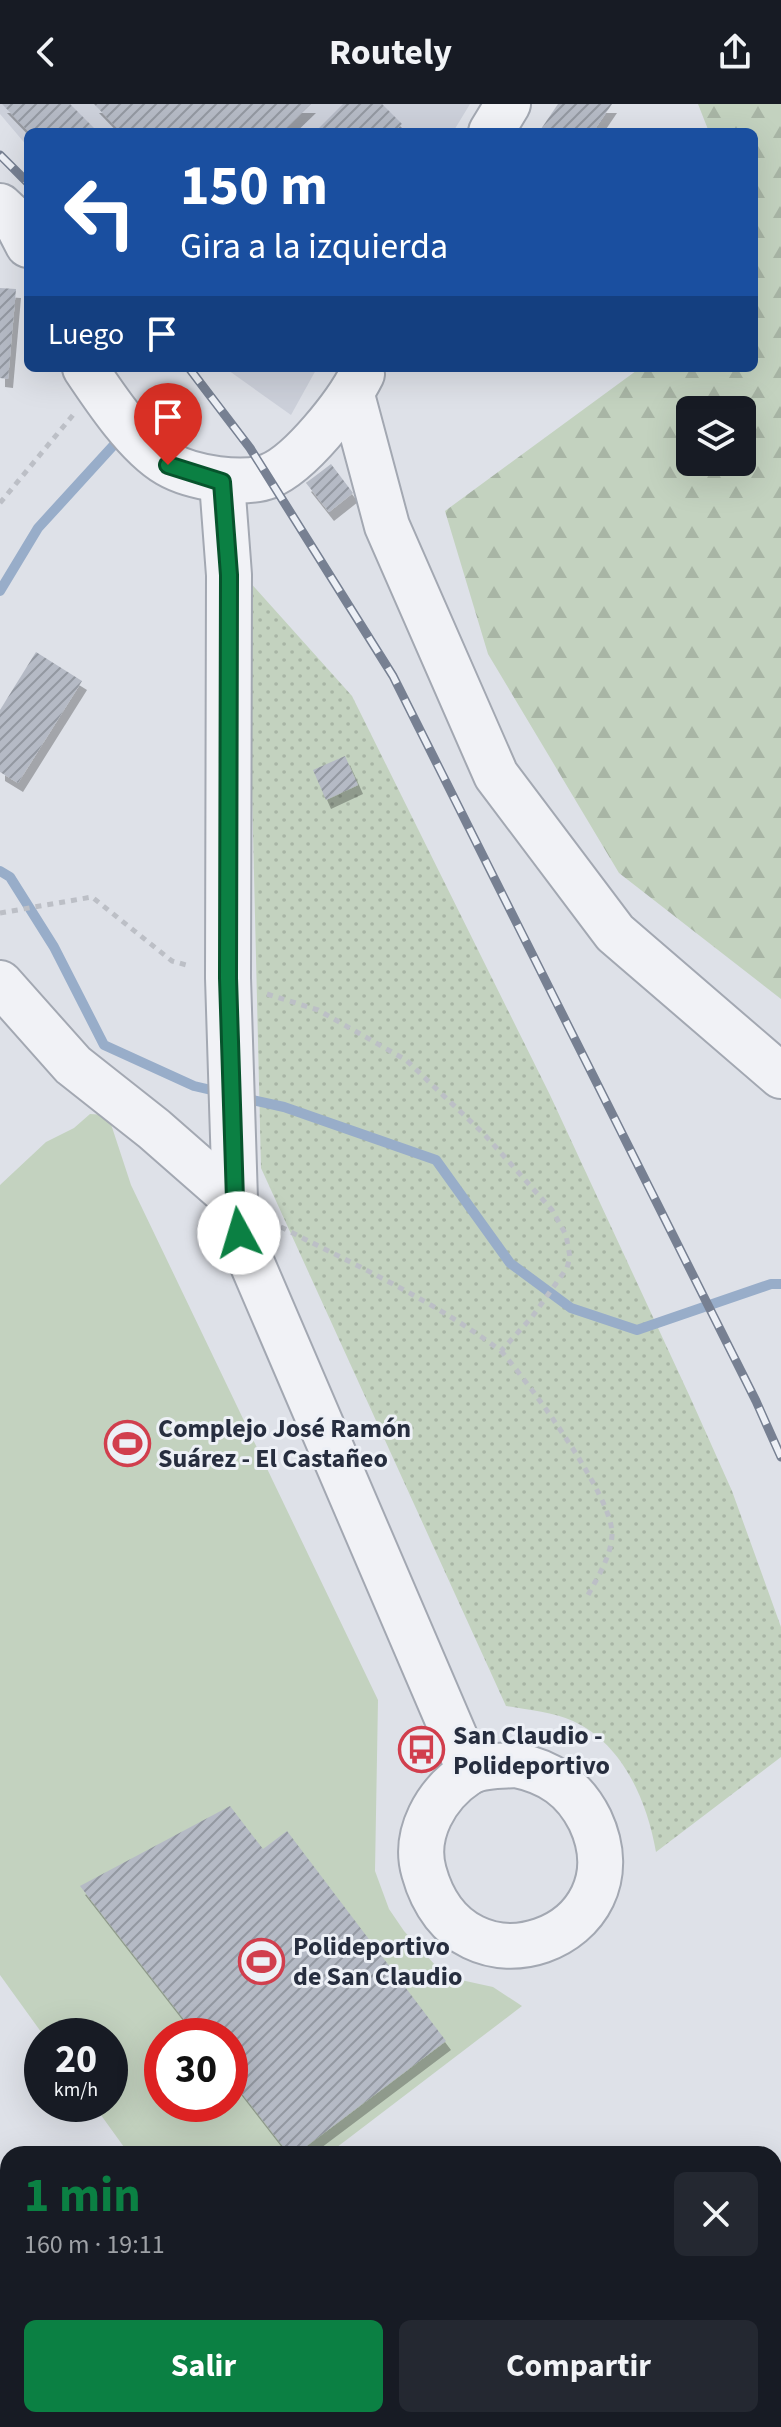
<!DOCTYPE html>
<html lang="es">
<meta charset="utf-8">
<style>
:root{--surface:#171b24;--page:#242831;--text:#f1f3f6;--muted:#9ea1a6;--accent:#0b8043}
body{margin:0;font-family:"Source Sans 3",sans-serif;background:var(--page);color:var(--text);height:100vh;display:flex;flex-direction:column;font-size:30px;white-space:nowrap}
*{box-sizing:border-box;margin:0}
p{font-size:26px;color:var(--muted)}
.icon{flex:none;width:44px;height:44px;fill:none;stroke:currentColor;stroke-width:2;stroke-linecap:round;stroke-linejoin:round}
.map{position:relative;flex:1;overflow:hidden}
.sheet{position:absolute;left:0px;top:2042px;width:782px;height:282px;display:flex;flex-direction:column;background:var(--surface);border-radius:24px 24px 0 0;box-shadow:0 8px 32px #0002}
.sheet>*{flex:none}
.top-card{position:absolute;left:24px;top:24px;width:734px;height:244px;border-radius:12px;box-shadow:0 8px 32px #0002;background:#1a4fa0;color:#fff;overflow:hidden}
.fabs{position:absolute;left:676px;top:292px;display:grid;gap:16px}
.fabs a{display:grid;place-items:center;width:80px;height:80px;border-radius:12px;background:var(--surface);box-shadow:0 8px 32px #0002;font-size:40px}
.speed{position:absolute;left:24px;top:1914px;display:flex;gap:16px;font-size:40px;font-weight:700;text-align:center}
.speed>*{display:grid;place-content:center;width:104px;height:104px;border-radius:50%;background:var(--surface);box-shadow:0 8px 32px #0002;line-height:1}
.speed small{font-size:20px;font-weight:400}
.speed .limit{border:12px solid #d22;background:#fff;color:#111}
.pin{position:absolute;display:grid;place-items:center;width:68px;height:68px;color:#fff;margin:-82px -34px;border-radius:50% 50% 50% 0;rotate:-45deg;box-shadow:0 0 8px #0007}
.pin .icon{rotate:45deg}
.me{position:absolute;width:88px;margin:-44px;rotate:354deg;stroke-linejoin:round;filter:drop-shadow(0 0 6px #0008)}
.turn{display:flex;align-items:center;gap:28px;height:168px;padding:0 24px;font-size:36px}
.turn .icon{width:104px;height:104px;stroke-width:2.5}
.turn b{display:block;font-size:56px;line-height:68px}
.then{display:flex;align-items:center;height:76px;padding:0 24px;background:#0003;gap:16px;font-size:30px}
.round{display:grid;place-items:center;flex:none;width:84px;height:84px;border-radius:12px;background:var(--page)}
.summary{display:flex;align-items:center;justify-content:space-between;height:136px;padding:0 24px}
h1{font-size:48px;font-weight:700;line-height:60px;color:var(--accent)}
.cta{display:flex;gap:16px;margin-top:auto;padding:16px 24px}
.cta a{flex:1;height:92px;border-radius:12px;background:var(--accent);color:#fff;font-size:32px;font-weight:700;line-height:92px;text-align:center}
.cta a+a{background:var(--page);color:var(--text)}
header{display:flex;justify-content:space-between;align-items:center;height:104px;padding:0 24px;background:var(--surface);font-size:36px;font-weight:700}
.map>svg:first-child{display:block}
.built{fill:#ccd0da}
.grass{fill:url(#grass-dots)}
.forest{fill:url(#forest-firs);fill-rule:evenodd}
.garden{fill:#c3d2bf;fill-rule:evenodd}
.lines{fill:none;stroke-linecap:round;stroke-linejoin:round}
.stream{stroke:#98adc9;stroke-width:10}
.building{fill:url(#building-hatch);filter:url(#shadow)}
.minor-casing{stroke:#a3a8b2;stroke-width:48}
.path{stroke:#bcbfc6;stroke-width:5;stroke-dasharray:6 6;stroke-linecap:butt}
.minor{stroke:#f1f2f6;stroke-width:44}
.rail-casing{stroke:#778092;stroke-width:9}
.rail{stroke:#edf0f6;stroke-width:6;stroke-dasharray:18;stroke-linecap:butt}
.route-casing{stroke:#07532c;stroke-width:20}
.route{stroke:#0b8043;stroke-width:14}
.labels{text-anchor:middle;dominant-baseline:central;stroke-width:6;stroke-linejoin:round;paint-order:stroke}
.poi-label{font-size:26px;font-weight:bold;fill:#272e3f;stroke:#edf0f6;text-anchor:start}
</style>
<header><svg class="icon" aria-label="back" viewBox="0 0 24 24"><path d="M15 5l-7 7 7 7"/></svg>Routely<svg class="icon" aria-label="share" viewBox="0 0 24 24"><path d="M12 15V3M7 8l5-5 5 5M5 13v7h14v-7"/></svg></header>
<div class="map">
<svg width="781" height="2323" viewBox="0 0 781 2323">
<defs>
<pattern id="grass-dots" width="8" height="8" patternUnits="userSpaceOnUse" patternTransform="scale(2)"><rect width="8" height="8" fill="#c3d2bf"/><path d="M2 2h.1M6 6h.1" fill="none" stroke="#a8b5a5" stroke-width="1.8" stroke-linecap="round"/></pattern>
<pattern id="forest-firs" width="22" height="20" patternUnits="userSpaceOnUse" patternTransform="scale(2)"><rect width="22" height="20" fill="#c3d2bf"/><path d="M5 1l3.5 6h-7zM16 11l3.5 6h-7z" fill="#a8b5a5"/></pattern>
<pattern id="building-hatch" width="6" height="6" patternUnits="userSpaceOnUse" patternTransform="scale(2)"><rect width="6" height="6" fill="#b5bac5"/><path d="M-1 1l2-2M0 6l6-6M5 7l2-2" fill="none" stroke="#9398a1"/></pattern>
<filter id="shadow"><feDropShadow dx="5" dy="9" stdDeviation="0" flood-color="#0004"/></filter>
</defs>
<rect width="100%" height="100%" fill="#dee1e8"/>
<g class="built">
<path d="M0,0H470L453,28H28V43L0,10Z"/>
<path d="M225,264H317L291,311Z"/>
</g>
<path class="grass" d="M247,475L352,592L550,991L690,1293L732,1387L781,1523V1653L656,1748C647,1697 623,1640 573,1617C553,1608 528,1606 506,1602L261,1064Z"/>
<path class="forest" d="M698,0H781V895L619,769L488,550L445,407L640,264H754V28H709ZM690,306H742V358H690Z"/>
<path class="garden" d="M90,1010L108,1011L131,1081L378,1596L375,1767L389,1805L404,1827L436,1862L461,1876L493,1883L522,1902L328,2050H129L93,2000H110V1932H44L0,1871V1081L46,1038L74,1024ZM162,1932H230V2000H162Z"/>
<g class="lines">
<g class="stream">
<path d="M136,318L165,288"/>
<path d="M0,487L38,424L122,332"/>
<path d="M0,767L10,773L54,843L104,941L194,982L220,988"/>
<path d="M243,994L284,1003L436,1056L510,1159L571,1204L637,1226L771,1180H781"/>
</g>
</g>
<g class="building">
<path d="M2,0H70L98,28H29Z"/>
<path d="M94,0H311L282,28H121Z"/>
<path d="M343,0H382L402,20L394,28H315Z"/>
<path d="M558,0H612L593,28H539Z"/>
<path d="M0,184L16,185L8,275L0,274Z"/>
<path d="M331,360L353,389L329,408L306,379Z"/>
<path d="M36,548L82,577L18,679L0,668V606Z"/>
<path d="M345,652L358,681L326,696L313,666Z"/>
<path d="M230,1702L263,1745L287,1727L446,1937L296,2050H289L230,1974V1932H197L80,1782Z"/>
</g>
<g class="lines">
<defs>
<g id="minor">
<path d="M491,28L508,0"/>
<path d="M0,102L15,116L28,141"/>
<path d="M85,264C105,294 137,342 168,360C192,374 243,382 269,372C301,359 347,300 362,270"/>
<path d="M352,291L387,422L496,671L615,829L781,972"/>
<path d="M222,378L229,471L228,874L235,1096L239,1129L470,1668"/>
<path d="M0,879L73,961L154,1025L235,1096"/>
<path d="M516,1661C550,1668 574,1684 590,1716C645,1833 461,1903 424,1768C413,1730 436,1690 468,1669C481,1661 501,1662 516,1661Z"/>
</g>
</defs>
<use href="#minor" class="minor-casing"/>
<g class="path">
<path d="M0,399L73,311"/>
<path d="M0,809L92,793L172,857L190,862"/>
<path d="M267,890L318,906L406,956L484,1030L552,1106L566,1131L570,1153L567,1164L532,1213L501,1247C433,1196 353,1160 277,1121"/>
<path d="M501,1247C528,1278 614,1393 612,1431C611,1453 597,1474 587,1493"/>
</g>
<use href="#minor" class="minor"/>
<defs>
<g id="rail">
<path d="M0,51L28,79"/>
<path d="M189,264L250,344L393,572L756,1297L781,1353"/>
</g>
</defs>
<use href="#rail" class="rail-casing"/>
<use href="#rail" class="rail"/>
</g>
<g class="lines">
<defs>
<path id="route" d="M168,361L222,378L229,471L228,874L235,1096L239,1129"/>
</defs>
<use href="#route" class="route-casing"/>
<use href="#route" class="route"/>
</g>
<defs>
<symbol id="stadium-ring" viewBox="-11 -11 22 22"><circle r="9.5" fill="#edf0f6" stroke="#d13e4d" stroke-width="1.5"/><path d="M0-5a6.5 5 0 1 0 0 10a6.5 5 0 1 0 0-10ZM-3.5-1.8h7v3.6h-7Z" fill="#d13e4d"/></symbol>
<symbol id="bus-ring" viewBox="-11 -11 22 22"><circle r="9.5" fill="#edf0f6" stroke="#d13e4d" stroke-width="1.5"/><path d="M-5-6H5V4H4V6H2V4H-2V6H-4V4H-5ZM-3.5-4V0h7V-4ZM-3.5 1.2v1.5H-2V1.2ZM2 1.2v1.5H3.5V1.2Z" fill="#d13e4d"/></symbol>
</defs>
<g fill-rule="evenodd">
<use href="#stadium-ring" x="102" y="1314" width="51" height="51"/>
<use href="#bus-ring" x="396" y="1620" width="51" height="51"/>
<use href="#stadium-ring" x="236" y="1832" width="51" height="51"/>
</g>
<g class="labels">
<g class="poi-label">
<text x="158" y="1324">Complejo José Ramón<tspan x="158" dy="30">Suárez - El Castañeo</tspan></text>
<text x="453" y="1631">San Claudio -<tspan x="453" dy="30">Polideportivo</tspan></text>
<text x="293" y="1842">Polideportivo<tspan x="293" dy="30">de San Claudio</tspan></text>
</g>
</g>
</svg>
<div class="fabs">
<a><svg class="icon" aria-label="layers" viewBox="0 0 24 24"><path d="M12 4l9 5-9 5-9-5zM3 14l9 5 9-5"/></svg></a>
</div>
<div class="speed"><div>20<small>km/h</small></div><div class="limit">30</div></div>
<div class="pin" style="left:168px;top:361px;background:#d93025"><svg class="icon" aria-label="arrive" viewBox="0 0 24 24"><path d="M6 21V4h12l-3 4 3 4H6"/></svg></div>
<svg class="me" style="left:239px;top:1129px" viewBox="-20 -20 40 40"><circle r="19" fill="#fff"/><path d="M0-13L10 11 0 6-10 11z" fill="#0b8043"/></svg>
<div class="top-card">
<div class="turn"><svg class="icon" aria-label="left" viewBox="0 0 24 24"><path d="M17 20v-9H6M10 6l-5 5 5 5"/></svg><div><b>150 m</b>Gira a la izquierda</div></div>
<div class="then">Luego<svg class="icon" aria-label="arrive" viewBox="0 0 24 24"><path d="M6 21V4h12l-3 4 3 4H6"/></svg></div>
</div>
<section class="sheet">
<div class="summary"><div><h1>1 min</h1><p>160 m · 19:11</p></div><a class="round"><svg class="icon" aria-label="close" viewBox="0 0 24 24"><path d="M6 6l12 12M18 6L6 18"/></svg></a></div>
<div class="cta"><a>Salir</a><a>Compartir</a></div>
</section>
</div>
